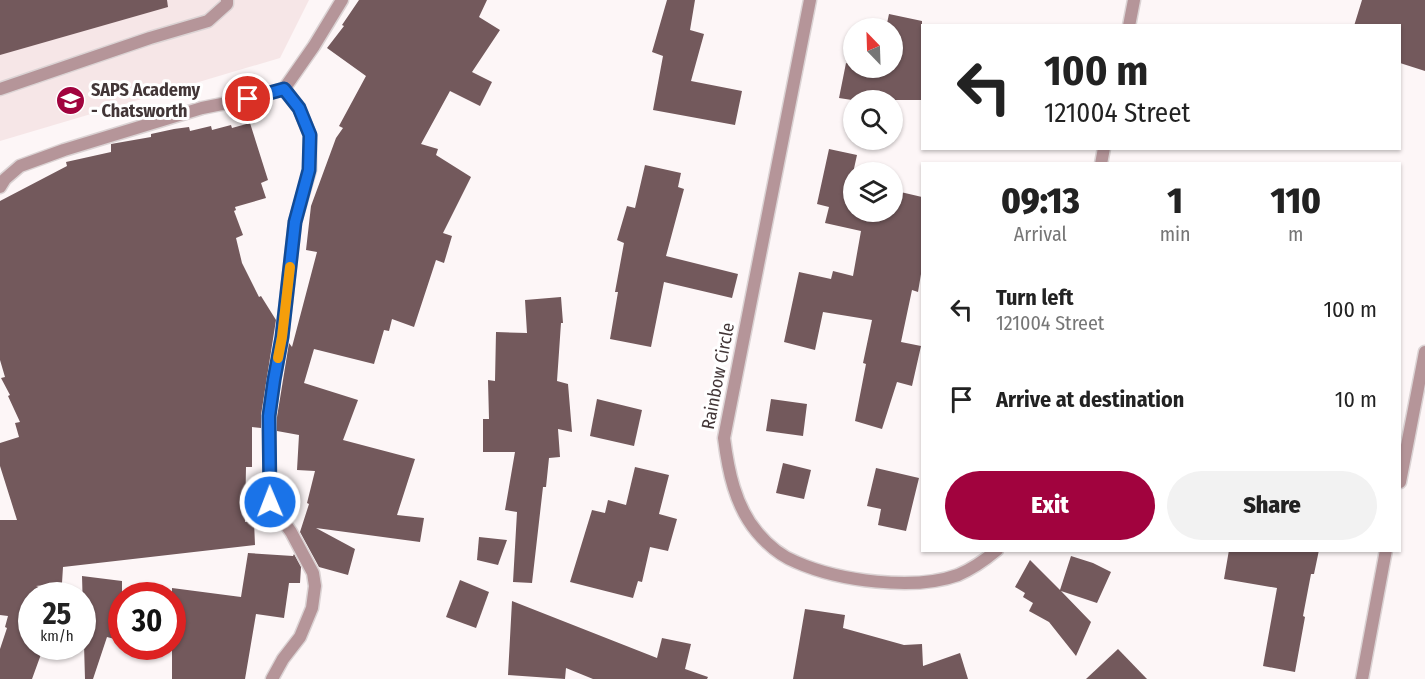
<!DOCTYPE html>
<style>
:root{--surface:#fff;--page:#f2f2f2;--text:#222;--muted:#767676;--accent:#a1033e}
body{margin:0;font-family:"Fira Sans Condensed",sans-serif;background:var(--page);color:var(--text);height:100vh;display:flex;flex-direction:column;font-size:22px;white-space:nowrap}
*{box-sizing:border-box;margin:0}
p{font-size:20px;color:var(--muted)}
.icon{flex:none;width:33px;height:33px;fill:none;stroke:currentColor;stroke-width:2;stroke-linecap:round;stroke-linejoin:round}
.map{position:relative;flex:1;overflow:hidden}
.drawer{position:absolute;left:921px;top:162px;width:480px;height:390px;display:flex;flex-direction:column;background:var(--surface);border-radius:0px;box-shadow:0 2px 4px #0004}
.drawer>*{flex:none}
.hud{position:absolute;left:921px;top:24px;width:480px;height:126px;border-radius:0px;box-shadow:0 2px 4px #0004;background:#fff;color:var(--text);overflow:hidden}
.needle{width:39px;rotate:337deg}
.fabs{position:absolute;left:843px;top:18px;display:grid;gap:12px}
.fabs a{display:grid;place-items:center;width:60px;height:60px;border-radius:50%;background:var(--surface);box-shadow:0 2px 4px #0004;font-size:30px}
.speed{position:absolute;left:18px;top:582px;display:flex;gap:12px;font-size:30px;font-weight:700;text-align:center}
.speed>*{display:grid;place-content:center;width:78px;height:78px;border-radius:50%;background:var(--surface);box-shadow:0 2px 4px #0004;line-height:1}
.speed small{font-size:15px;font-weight:400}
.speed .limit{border:9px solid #d22;background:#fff;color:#111}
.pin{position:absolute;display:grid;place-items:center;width:51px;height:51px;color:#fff;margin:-26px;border:3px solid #fff;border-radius:50%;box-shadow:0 2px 6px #0007}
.me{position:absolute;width:66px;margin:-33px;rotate:359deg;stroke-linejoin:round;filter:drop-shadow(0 0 4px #0008)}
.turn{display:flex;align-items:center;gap:21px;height:126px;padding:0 24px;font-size:27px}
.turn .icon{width:78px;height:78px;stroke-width:2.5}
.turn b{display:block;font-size:42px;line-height:51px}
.eta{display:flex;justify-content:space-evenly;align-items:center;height:102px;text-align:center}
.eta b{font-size:36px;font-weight:800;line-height:42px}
.action{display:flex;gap:12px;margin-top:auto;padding:12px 24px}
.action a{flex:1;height:69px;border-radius:36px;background:var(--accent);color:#fff;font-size:24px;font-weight:800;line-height:69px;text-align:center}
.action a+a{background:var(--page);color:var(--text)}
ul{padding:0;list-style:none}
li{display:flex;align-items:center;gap:18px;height:90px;padding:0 24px}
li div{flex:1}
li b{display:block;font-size:22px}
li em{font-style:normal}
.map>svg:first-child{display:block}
.built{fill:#f6e6e7}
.building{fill:#73595c}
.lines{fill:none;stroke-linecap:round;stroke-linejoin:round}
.service-casing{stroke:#dbd3d4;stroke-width:15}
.minor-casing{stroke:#dbd3d4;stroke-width:15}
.service{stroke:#b59599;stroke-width:12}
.minor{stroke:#b59599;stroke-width:12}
.route-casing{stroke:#114b97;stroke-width:15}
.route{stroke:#1a73e8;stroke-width:10}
.slow{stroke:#f59e0b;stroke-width:10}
.labels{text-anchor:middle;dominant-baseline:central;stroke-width:6;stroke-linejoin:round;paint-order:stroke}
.poi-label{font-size:18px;font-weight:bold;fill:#423637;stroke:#fff;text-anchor:start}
.street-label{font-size:18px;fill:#423637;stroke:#fff}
</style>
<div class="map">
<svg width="1425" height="679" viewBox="0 0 1425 679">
<rect width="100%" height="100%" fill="#fdf6f7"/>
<path class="built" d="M0,0H309L280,58L0,141Z"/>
<g class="building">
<path d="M0,0H167L168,7L0,55Z"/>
<path d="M359,0H487L479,17L500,30L472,72L492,82L480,106L450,91L421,144L438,149L436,155L471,177L443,233L452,236L444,263L436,260L414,327L392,319L389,331L384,330L374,364L314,349L304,383L358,400L343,440L415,459L397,515L424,518L420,542L316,528L355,549L348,575L319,567L300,532L309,504L307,503L315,471L297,470L299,435L277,431V417L289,343L292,347L317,252L306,250L311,206L336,138L343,128L339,126L366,76L327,48L344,26L342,25Z"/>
<path d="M667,0H695L690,30L704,34L691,81L742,91L735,125L653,110L663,56L652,52Z"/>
<path d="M1362,0H1425V71L1400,63V26H1354Z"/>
<path d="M889,14L922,21V100H852L839,98L846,63L854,65V68H868L878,69V68H892V28H886Z"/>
<path d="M250,123L268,180L261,183L266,198L235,207L236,210L234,211L243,235L236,238L242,263L259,297L261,296L276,320L261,415V428L252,427V467H246L245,522L254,521L255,545L63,567L62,583L36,586L39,587L37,596H32V619L27,637L32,638V646H44L32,679H0V649L7,628L5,627L8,616L0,615V520H17L0,466V443L19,437L15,423L20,422L8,396L10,395L1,378L5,377L0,360V201L67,166L66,162L111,152V144L151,137V134L174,129L189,127L190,131L211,126L212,130L231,125L232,128Z"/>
<path d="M829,149L857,155L851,182H854V212H892V190L922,197V268L918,292L912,290L901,342L921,346L912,386L897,382L882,429L855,421L866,364L863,363L872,320L823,312L815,350L784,342L799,272L831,279L833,271L853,276L861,231L825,223L829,207L817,204Z"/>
<path d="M645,165L681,173L678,187L684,189L666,256L738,274L732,298L664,282L651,347L610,339L618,292H615L624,243L617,240L627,206L635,208Z"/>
<path d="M561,297L563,323H561L557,381L568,384L572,432L558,429L560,457L549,458L546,487H543L532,583L513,582L517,512L505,510L515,452H483V419H489L488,380L495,381L496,332L527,333L525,300Z"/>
<path d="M597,399L642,410L634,446L590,436Z"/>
<path d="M771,399L807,404L803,436L766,431Z"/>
<path d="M783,463L811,470L804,499L776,493Z"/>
<path d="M635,467L669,475L659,514L677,519L668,551L650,547L642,582L638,581L633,598L570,582L592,510L605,513L608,500L626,505Z"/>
<path d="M876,468L919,478L906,531L878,525L881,509L867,506Z"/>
<path d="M479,537L507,540L498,565L477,560Z"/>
<path d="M1229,550H1319L1314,574H1311L1303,616L1305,617L1295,672L1263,666L1277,588L1224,579Z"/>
<path d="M248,553L293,556L294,554L301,567L300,583H289L284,618L256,614L245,679H172V588L241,597Z"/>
<path d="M1071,556L1093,563L1111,572L1097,603L1061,591L1091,622L1076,656L1049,622L1029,611L1033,603L1023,597L1025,593L1015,587L1030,560L1060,590Z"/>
<path d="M82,576L122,581V641L107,637L93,679H85Z"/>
<path d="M460,580L489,592L476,628L446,617Z"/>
<path d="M512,601L657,658L662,638L691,644L685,669L708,677L707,679H593L566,668L565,679L508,675Z"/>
<path d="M805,609L845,615L843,628L904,645L922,644L923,666L960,653L968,679H793Z"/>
<path d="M1118,649L1147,679H1086Z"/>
</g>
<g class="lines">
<defs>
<path id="service" d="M0,89L150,38L208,21L227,4V0"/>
<g id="minor">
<path d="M810,0L724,438C728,470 735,506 757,532C767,544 781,556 796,562C839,581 914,591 958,575C972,569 985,560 997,550"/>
<path d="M1129,26L1134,0"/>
<path d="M1101,164L1104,148"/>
<path d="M0,187L5,179L20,166L64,150L202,108L247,99L284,89L314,46L342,0"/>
<path d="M1400,482L1425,352"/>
<path d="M272,679L283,659L300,637L312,608L315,586L313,573L291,532L270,502L269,416L274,380L282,337L295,222L310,170V135L299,108L284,89"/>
<path d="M1362,679L1386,550"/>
</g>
</defs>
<use href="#service" class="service-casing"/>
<use href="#minor" class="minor-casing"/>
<use href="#service" class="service"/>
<use href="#minor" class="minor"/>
</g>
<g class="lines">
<defs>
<path id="route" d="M248,99L284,89L299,108L310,135L309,170L295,222L282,337L274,380L269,416L270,502"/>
</defs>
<use href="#route" class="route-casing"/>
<use href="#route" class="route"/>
<path class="slow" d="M278,358L282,337L290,267"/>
</g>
<defs>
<symbol id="university-disc" viewBox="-11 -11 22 22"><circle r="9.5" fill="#a1033e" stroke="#fff"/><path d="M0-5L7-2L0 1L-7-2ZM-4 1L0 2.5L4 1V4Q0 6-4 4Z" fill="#fff"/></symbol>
</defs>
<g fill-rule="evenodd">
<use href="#university-disc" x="54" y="84" width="33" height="33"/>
</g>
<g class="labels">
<g class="poi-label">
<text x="91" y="90">SAPS Academy<tspan x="91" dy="21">- Chatsworth</tspan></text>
</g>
<g class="street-label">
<text transform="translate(718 376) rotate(-79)">Rainbow Circle</text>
</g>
</g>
</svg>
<div class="fabs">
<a><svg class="needle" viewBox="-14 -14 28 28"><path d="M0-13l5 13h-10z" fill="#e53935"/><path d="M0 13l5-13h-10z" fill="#767676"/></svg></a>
<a><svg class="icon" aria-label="search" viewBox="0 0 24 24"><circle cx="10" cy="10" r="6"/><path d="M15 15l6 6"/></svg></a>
<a><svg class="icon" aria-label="layers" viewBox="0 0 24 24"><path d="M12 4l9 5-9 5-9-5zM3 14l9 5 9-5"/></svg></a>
</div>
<div class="speed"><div>25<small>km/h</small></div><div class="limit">30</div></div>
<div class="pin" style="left:248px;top:99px;background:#d93025"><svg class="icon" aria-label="arrive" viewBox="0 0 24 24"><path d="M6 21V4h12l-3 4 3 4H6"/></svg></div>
<svg class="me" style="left:270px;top:502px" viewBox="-20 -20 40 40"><circle r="17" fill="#1a73e8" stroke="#fff" stroke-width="3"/><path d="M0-11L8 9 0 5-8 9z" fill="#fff"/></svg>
<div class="hud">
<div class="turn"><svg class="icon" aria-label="left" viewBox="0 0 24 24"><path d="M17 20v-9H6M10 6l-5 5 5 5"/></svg><div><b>100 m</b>121004 Street</div></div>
</div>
<section class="drawer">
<div class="eta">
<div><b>09:13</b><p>Arrival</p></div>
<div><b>1</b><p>min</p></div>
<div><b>110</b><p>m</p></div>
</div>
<ul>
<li><svg class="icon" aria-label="left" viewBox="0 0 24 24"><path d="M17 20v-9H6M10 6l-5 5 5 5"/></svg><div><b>Turn left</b><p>121004 Street</p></div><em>100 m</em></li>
<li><svg class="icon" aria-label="arrive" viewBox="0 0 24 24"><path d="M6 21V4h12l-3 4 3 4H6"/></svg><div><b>Arrive at destination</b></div><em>10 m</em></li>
</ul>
<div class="action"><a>Exit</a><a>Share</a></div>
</section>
</div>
